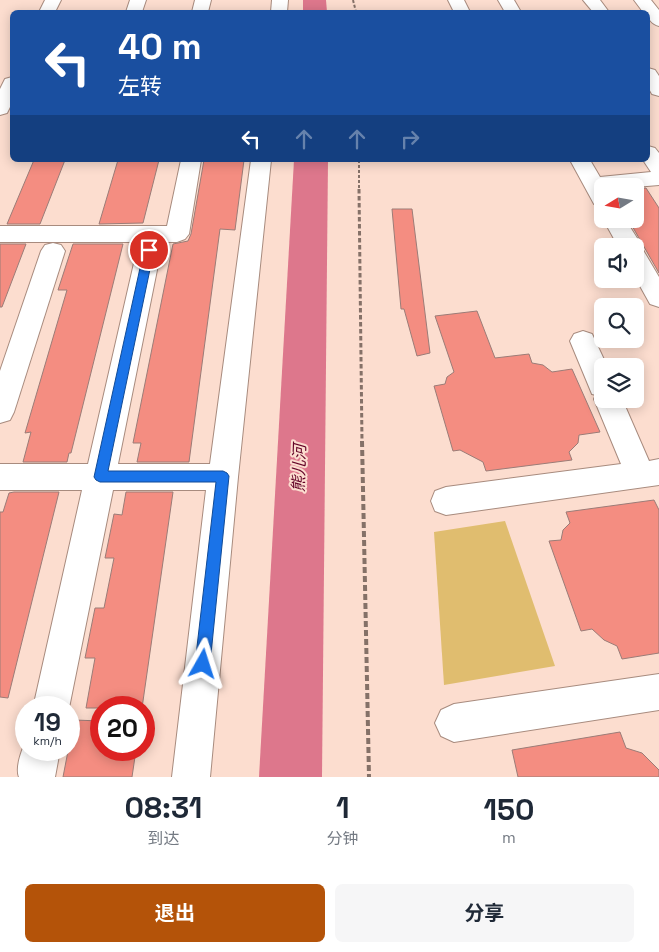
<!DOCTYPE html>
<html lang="zh">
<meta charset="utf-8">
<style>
:root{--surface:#fff;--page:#f6f6f7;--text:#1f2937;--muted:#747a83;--accent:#b45309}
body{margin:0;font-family:"Space Grotesk","Noto Sans SC",sans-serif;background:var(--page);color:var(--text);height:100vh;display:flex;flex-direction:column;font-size:19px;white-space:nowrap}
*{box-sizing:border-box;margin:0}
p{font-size:16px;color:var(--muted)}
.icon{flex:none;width:28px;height:28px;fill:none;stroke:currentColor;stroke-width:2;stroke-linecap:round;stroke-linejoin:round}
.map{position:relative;height:777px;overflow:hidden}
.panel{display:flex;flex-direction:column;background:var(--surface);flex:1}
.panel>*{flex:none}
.guide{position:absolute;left:10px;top:10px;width:640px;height:152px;border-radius:8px;box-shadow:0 2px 12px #0003;background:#1a4fa0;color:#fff;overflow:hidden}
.needle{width:32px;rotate:259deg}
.buttons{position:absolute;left:594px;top:178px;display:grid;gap:10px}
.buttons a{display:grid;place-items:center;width:50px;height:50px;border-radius:8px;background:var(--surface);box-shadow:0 2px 12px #0003;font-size:25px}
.speed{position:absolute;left:15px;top:696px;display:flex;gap:10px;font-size:25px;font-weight:700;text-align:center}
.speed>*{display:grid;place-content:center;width:65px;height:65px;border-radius:50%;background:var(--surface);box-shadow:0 2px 12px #0003;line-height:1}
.speed small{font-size:12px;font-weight:400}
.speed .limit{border:8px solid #d22;background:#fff;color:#111}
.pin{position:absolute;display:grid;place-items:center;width:42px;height:42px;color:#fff;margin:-21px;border:2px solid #fff;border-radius:50%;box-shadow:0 1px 5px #0007}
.me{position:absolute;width:55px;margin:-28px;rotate:6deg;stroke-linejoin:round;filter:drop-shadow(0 0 4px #0008)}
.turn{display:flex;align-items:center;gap:18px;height:105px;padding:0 25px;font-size:22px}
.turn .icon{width:65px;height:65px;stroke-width:2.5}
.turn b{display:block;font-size:35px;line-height:42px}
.lanes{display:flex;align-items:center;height:48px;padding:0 25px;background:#0003;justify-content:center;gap:25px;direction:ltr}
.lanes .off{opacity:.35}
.eta{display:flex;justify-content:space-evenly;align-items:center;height:85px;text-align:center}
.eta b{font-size:30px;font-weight:700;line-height:35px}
.primary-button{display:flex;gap:10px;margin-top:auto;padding:10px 25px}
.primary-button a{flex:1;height:58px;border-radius:8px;background:var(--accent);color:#fff;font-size:20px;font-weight:700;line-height:58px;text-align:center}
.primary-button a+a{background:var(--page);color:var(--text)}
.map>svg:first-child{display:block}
.green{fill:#e0bd6f}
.water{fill:#dd778c}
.building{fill:#f48d81;stroke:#9b7c77}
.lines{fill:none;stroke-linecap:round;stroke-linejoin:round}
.minor-casing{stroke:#a88b7e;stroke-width:2}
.path-far2{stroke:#857168;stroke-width:2;stroke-dasharray:3 2;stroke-linecap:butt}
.path-far1{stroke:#857168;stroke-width:3;stroke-dasharray:4.5 2.5;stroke-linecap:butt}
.path{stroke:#857168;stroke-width:4;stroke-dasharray:6 3;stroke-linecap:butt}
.minor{fill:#fff;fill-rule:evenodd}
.route{fill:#1a73e8;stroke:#114b97}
.labels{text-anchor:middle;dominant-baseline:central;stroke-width:4;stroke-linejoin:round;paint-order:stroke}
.water-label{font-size:16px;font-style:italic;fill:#630327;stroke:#fcddcf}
</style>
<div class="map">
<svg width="659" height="777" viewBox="0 0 659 777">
<rect width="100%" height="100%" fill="#fcddcf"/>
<path class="green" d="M505,521L555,666L444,685L434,532Z"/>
<g class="water">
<path d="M303,0H326L327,12H303Z"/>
<path d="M294,160H328L322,777H259Z"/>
</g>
<g class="building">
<path d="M34,160H65L40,224H7Z"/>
<path d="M118,160H159L143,223L99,224Z"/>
<path d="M204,160H244L235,230L220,229L189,462H137L141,443H133L173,244L188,241L191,234Z"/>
<path d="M646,188L659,208V273L631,224H635V189Z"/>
<path d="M392,209H412L430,353L417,356L404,309H401Z"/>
<path d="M0,244H26L2,307H0Z"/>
<path d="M73,244H123L71,453H69L67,462H23L31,432L25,433L67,290H58Z"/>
<path d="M477,311L495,358L529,354L532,363L543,365L552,372L572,369L600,432L579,435L578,443L569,452L572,460L486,471L483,462L460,450L453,451L434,386L445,384L447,377L454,372L435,316Z"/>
<path d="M14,492H59L8,698L0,697V512H3L9,493Z"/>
<path d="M126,492H173L142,708H86L95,658H85L95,608H104L114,558H105L114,514L122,515Z"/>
<path d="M654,500L659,510V653L622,659L617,646L604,640L592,629L581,631L549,541L561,540L563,530L570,523L566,512Z"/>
<path d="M74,720L101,721V750H136L132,777H63Z"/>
<path d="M620,732L626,748L642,753L659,770V777H518L512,750Z"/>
</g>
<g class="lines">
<defs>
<g id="minor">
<path d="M45,0H61L55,12H39Z"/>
<path d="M130,0H146L142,12H126Z"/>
<path d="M195,0H211L208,12H192Z"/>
<path d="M272,0H288L287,12H271Z"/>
<path d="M448,0H464L470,12H454Z"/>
<path d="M498,0H514L521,12H505Z"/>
<path d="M583,0H600L609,12H593Z"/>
<path d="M634,0H651L659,10V26C652,24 648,20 648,12H643Z"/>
<path d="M648,68L655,70L659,76V96L652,94L648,87Z"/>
<path d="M12,77V103L7,113L0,115V89L5,79Z"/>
<path d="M648,146L655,148L659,153V185L635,187L602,186V206L594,204L570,160H590L600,177L651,172L643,160H648Z"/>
<path d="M181,160H201L189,234L185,239L177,242H0V226H167Z"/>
<path d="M251,160H271L238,477L210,777H172L206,490H113L69,708H33L82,490H0V464H88L137,250L141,244L149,242L157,244L161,250L118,464H210Z"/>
<path d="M603,219H625L642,246L640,249L643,250L659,277V307L650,304L635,277V246H618Z"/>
<path d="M53,243L61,245L65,251L14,412L10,420L0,423V371L41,251L45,245Z"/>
<path d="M583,331L592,334L607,366H602V399H622L649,461L659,459V485L446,515L435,511L431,501L435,491L446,487L621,464L594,399L596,395L592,394L570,341L574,334Z"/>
<path d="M659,674V710L454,742L441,736L435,723L441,710L454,704Z"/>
<path d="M26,740V750H60L55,777H19C15,767 22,750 26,740Z"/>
</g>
</defs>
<use href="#minor" class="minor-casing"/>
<g class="path-far2">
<path d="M353,0L356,12"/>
<path d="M359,160V190"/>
</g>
<path class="path-far1" d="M359,189L362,442"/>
<path class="path" d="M362,441L369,777"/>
<use href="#minor" class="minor"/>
</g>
<path class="route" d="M149,246L154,250L108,471H223L227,473L229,476L210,664L208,670L203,672L197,670L195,664L216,482H100L96,480L94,477L144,250Z"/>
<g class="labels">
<g class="water-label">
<text transform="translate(299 468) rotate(-88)">熊儿河</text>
</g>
</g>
</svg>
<div class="buttons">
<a><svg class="needle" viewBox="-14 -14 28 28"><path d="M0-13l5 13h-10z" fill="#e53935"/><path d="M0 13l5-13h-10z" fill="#747a83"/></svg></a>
<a><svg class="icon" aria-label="sound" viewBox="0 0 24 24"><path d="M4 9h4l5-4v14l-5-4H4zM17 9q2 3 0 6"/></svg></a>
<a><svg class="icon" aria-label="search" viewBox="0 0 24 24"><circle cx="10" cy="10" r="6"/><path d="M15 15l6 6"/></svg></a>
<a><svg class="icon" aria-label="layers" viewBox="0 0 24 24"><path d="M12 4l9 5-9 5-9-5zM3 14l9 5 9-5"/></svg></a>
</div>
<div class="speed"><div>19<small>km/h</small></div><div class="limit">20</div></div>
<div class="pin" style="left:149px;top:250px;background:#d93025"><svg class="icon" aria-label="arrive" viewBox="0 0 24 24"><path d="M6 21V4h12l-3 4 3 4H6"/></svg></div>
<svg class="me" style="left:203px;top:664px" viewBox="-20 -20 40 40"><path d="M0-17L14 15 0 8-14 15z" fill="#1a73e8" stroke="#fff" stroke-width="4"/></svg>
<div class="guide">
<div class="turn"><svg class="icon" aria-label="left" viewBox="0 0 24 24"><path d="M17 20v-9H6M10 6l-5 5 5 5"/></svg><div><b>40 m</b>左转</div></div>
<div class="lanes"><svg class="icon" aria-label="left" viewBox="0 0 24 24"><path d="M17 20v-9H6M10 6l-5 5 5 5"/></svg><svg class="icon off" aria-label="ahead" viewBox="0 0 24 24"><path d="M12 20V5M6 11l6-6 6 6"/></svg><svg class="icon off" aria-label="ahead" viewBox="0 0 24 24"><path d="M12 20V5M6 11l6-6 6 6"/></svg><svg class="icon off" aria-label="right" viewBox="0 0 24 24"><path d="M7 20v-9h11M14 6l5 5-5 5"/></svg></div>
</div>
</div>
<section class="panel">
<div class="eta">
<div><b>08:31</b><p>到达</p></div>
<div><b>1</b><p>分钟</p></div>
<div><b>150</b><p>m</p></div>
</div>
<div class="primary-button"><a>退出</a><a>分享</a></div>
</section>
